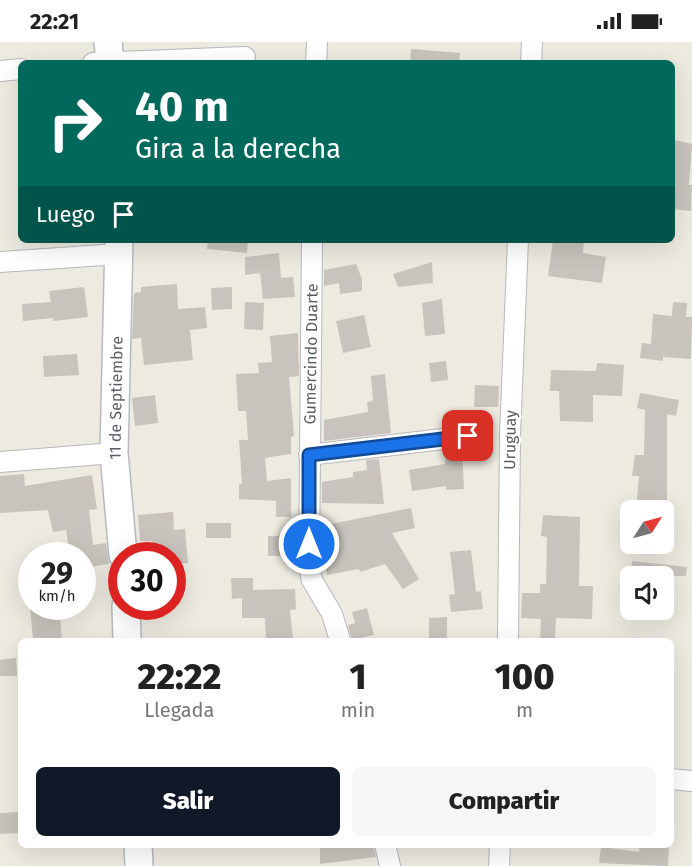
<!DOCTYPE html>
<html lang="es">
<style>
:root{--surface:#fff;--page:#f6f6f6;--text:#222;--muted:#767676;--accent:#111827}
body{margin:0;font-family:"Fira Sans",sans-serif;background:var(--page);color:var(--text);height:100vh;display:flex;flex-direction:column;font-size:22px;white-space:nowrap}
*{box-sizing:border-box;margin:0}
p{font-size:20px;color:var(--muted)}
.icon{flex:none;width:33px;height:33px;fill:none;stroke:currentColor;stroke-width:2;stroke-linecap:round;stroke-linejoin:round}
.map{position:relative;flex:1;overflow:hidden}
.side{position:absolute;left:18px;top:596px;width:656px;height:210px;display:flex;flex-direction:column;background:var(--surface);border-radius:9px;box-shadow:0 6px 24px #0002}
.side>*{flex:none}
.hud{position:absolute;left:18px;top:18px;width:657px;height:183px;border-radius:9px;box-shadow:0 6px 24px #0002;background:#00695c;color:#fff;overflow:hidden}
.needle{width:39px;rotate:54deg}
.tools{position:absolute;left:620px;top:458px;display:grid;gap:12px}
.tools a{display:grid;place-items:center;width:54px;height:54px;border-radius:9px;background:var(--surface);box-shadow:0 6px 24px #0002;font-size:30px}
.speed{position:absolute;left:18px;top:500px;display:flex;gap:12px;font-size:30px;font-weight:700;text-align:center}
.speed>*{display:grid;place-content:center;width:78px;height:78px;border-radius:50%;background:var(--surface);box-shadow:0 6px 24px #0002;line-height:1}
.speed small{font-size:15px;font-weight:400}
.speed .limit{border:9px solid #d22;background:#fff;color:#111}
.pin{position:absolute;display:grid;place-items:center;width:51px;height:51px;color:#fff;margin:-26px;border-radius:12px;box-shadow:0 3px 9px #0006}
.me{position:absolute;width:66px;margin:-33px;rotate:0deg;stroke-linejoin:round;filter:drop-shadow(0 0 4px #0008)}
.turn{display:flex;align-items:center;gap:21px;height:126px;padding:0 18px;font-size:27px}
.turn .icon{width:78px;height:78px;stroke-width:2.5}
.turn b{display:block;font-size:42px;line-height:51px}
.then{display:flex;align-items:center;height:57px;padding:0 18px;background:#0003;gap:12px;font-size:22px}
.eta{display:flex;justify-content:space-evenly;align-items:center;height:102px;text-align:center}
.eta b{font-size:36px;font-weight:800;line-height:42px}
.primary-button{display:flex;gap:12px;margin-top:auto;padding:12px 18px}
.primary-button a{flex:1;height:69px;border-radius:9px;background:var(--accent);color:#fff;font-size:24px;font-weight:800;line-height:69px;text-align:center}
.primary-button a+a{background:var(--page);color:var(--text)}
.status{display:flex;justify-content:space-between;align-items:center;height:42px;padding:0 30px;background:var(--surface);direction:ltr}
.status svg{height:16px;fill:currentColor}
.map>svg:first-child{display:block}
.building{fill:#c8c4bd}
.lines{fill:none;stroke-linecap:round;stroke-linejoin:round}
.street-casing{stroke:#b6b8be;stroke-width:22}
.secondary-casing{stroke:#b6bac0;stroke-width:30}
.street{stroke:#fff;stroke-width:20}
.secondary{stroke:#fff;stroke-width:27}
.route-casing{stroke:#114b97;stroke-width:15}
.route{stroke:#1a73e8;stroke-width:10}
.labels{text-anchor:middle;dominant-baseline:central;stroke-width:4.5;stroke-linejoin:round;paint-order:stroke}
.street-label{font-size:16px;fill:#595d62;stroke:#fff}
</style>
<div class="status"><b>22:21</b><svg viewBox="0 0 49 12"><path d="M0 12V9h3v3zM5 12V6h3v6zM10 12V3h3v9zM15 12V0h3v12zM26 1h20v11H26zM47 4h2v5h-2z"/></svg></div>
<div class="map">
<svg width="692" height="824" viewBox="0 0 692 824">
<rect width="100%" height="100%" fill="#edeae0"/>
<g class="building">
<path d="M411,7L460,11L459,21H410Z"/>
<path d="M674,98L692,102L689,143H692L691,169L672,167Z"/>
<path d="M208,198H248L247,211L207,207Z"/>
<path d="M553,198H584L583,211L606,215L602,241L548,234Z"/>
<path d="M279,211L281,236L293,235L295,255L263,257L260,231L245,233V215Z"/>
<path d="M432,220L433,241L398,245L393,232Z"/>
<path d="M356,222L362,237V249L340,252L339,241L324,244V228Z"/>
<path d="M177,242L178,267L205,265L207,286L190,288L193,318L144,323L141,296L132,297L134,251L141,250V245Z"/>
<path d="M84,245L88,275L53,279V276L23,279L22,262L51,260L49,249Z"/>
<path d="M232,245V267L212,268L211,246Z"/>
<path d="M442,257L445,292L425,294L422,261Z"/>
<path d="M245,260L264,261L263,288L244,287Z"/>
<path d="M673,260L687,261L686,275H692L691,317L663,315V319L640,316L642,301L651,302L653,272L672,274Z"/>
<path d="M364,273L371,305L343,311L336,279Z"/>
<path d="M298,291L299,334L289,335L294,394L291,395V412L265,416L267,439L291,436V475H276V459L239,457V442H242L239,398H248L246,369H238L236,332L259,331L258,321L272,320L270,294Z"/>
<path d="M77,312L79,333L44,335L43,314Z"/>
<path d="M446,319L448,338L431,340L429,321Z"/>
<path d="M597,321L624,323L622,354L593,353V380L560,379L559,349H550L551,328L596,329Z"/>
<path d="M385,332L391,391L324,399V378L368,370L367,360L373,359L371,334Z"/>
<path d="M475,343L499,344L498,365H474Z"/>
<path d="M640,351L679,358L676,374L667,372V468H636L639,434H632L635,413H644L645,368L637,366Z"/>
<path d="M155,353L158,381L135,384L132,356Z"/>
<path d="M462,407L464,447L446,448V444L412,449L409,428L445,422V409Z"/>
<path d="M379,417L384,462L322,461V440L353,435V430L367,428L366,418Z"/>
<path d="M24,432L25,444L92,433L97,467L89,468L93,503L106,501L109,522L82,526V513H70L66,488L53,490L48,468L0,471V434Z"/>
<path d="M411,466L415,486L392,491L419,537L403,547L385,522L360,530L359,527L327,533L321,503V484Z"/>
<path d="M173,470L174,488L185,487L188,521L172,522V513H153L152,499H140L138,473Z"/>
<path d="M543,473L580,475L579,544H593L592,577L556,576L555,598H540L541,577L521,576L522,551H540V542H546L547,495L541,494Z"/>
<rect x="206" y="481" width="25" height="15"/>
<rect x="268" y="494" width="18" height="20"/>
<path d="M471,508L476,550L481,549L483,567L451,570L449,553L455,552L450,510Z"/>
<path d="M632,519L687,525L686,534H631Z"/>
<path d="M231,536H253V548L295,547L296,567L290,568L293,598H266L265,576H242V556L232,557Z"/>
<path d="M30,564H59L62,598H33Z"/>
<path d="M367,566L374,593L352,598L348,583L355,581L352,570Z"/>
<path d="M447,575V598H429V576Z"/>
<path d="M16,616L17,634H0V618Z"/>
<path d="M18,770L19,791L0,792V771Z"/>
<path d="M320,802H373L376,815L320,822Z"/>
<path d="M640,802H669L668,824L599,821L601,805L639,810Z"/>
</g>
<g class="lines">
<defs>
<g id="street">
<path d="M93,21L245,15"/>
<path d="M316,21L317,0"/>
<path d="M531,21L532,0"/>
<path d="M0,29L21,27"/>
<path d="M312,198L309,525L312,538L332,572L340,598"/>
<path d="M0,220L119,212"/>
<path d="M309,413L468,394"/>
<path d="M0,420L114,411"/>
<path d="M508,598L510,393L518,198"/>
<path d="M670,737L692,739"/>
<path d="M385,802L390,824"/>
<path d="M499,824L500,802"/>
</g>
<g id="secondary">
<path d="M108,0L110,21"/>
<path d="M119,198L114,411L123,513"/>
<path d="M126,564L127,598"/>
<path d="M138,802L139,824"/>
</g>
</defs>
<use href="#street" class="street-casing"/>
<use href="#secondary" class="secondary-casing"/>
<use href="#street" class="street"/>
<use href="#secondary" class="secondary"/>
</g>
<g class="lines">
<defs>
<path id="route" d="M309,502V413L468,394"/>
</defs>
<use href="#route" class="route-casing"/>
<use href="#route" class="route"/>
</g>
<g class="labels">
<g class="street-label">
<text transform="translate(311 312) rotate(-89)">Gumercindo Duarte</text>
<text transform="translate(116 356) rotate(-89)">11 de Septiembre</text>
<text transform="translate(510 398) rotate(-89)">Uruguay</text>
</g>
</g>
</svg>
<div class="tools">
<a><svg class="needle" viewBox="-14 -14 28 28"><path d="M0-13l5 13h-10z" fill="#e53935"/><path d="M0 13l5-13h-10z" fill="#767676"/></svg></a>
<a><svg class="icon" aria-label="sound" viewBox="0 0 24 24"><path d="M4 9h4l5-4v14l-5-4H4zM17 9q2 3 0 6"/></svg></a>
</div>
<div class="speed"><div>29<small>km/h</small></div><div class="limit">30</div></div>
<div class="pin" style="left:468px;top:394px;background:#d93025"><svg class="icon" aria-label="arrive" viewBox="0 0 24 24"><path d="M6 21V4h12l-3 4 3 4H6"/></svg></div>
<svg class="me" style="left:309px;top:502px" viewBox="-20 -20 40 40"><circle r="17" fill="#1a73e8" stroke="#fff" stroke-width="3"/><path d="M0-11L8 9 0 5-8 9z" fill="#fff"/></svg>
<div class="hud">
<div class="turn"><svg class="icon" aria-label="right" viewBox="0 0 24 24"><path d="M7 20v-9h11M14 6l5 5-5 5"/></svg><div><b>40 m</b>Gira a la derecha</div></div>
<div class="then">Luego<svg class="icon" aria-label="arrive" viewBox="0 0 24 24"><path d="M6 21V4h12l-3 4 3 4H6"/></svg></div>
</div>
<section class="side">
<div class="eta">
<div><b>22:22</b><p>Llegada</p></div>
<div><b>1</b><p>min</p></div>
<div><b>100</b><p>m</p></div>
</div>
<div class="primary-button"><a>Salir</a><a>Compartir</a></div>
</section>
</div>
